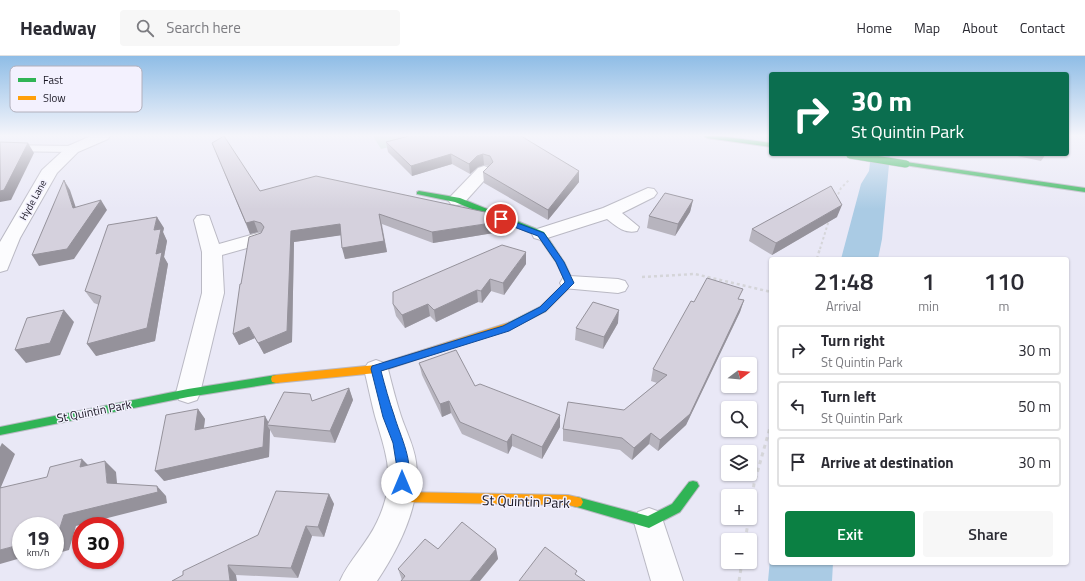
<!DOCTYPE html>
<meta charset="utf-8">
<style>
:root{--surface:#fff;--page:#f7f7f7;--text:#2b2b33;--muted:#7c7c81;--line:#e1e1e2;--accent:#0b8043}
body{margin:0;font-family:"Titillium Web",sans-serif;background:var(--page);color:var(--text);height:100vh;display:flex;flex-direction:column;font-size:15px;white-space:nowrap}
*{box-sizing:border-box;margin:0}
p{font-size:13px;color:var(--muted)}
.icon{flex:none;width:22px;height:22px;fill:none;stroke:currentColor;stroke-width:2;stroke-linecap:round;stroke-linejoin:round}
.map{position:relative;flex:1;overflow:hidden}
.drawer{position:absolute;left:769px;top:201px;width:300px;height:308px;display:flex;flex-direction:column;background:var(--surface);border-radius:4px;box-shadow:0 1px 3px #0004}
.drawer>*{flex:none}
.top-card{position:absolute;left:769px;top:16px;width:300px;height:84px;border-radius:4px;box-shadow:0 1px 3px #0004;background:#0b6e4f;color:#fff;overflow:hidden}
.needle{width:26px;rotate:74deg}
.tools{position:absolute;left:721px;top:301px;display:grid;gap:8px}
.tools a{display:grid;place-items:center;width:36px;height:36px;border-radius:4px;background:var(--surface);box-shadow:0 1px 3px #0004;font-size:20px}
.speed{position:absolute;left:12px;top:461px;display:flex;gap:8px;font-size:20px;font-weight:700;text-align:center}
.speed>*{display:grid;place-content:center;width:52px;height:52px;border-radius:50%;background:var(--surface);box-shadow:0 1px 3px #0004;line-height:1}
.speed small{font-size:10px;font-weight:400}
.speed .limit{border:6px solid #d22;background:#fff;color:#111}
.pin{position:absolute;display:grid;place-items:center;width:34px;height:34px;color:#fff;margin:-17px;border:2px solid #fff;border-radius:50%;box-shadow:0 1px 4px #0007}
.me{position:absolute;width:44px;margin:-22px;rotate:0deg;stroke-linejoin:round;filter:drop-shadow(0 0 3px #0008)}
.turn{display:flex;align-items:center;gap:14px;height:84px;padding:0 16px;font-size:18px}
.turn .icon{width:52px;height:52px;stroke-width:2.5}
.turn b{display:block;font-size:28px;line-height:34px}
.eta{display:flex;justify-content:space-evenly;align-items:center;height:68px;text-align:center}
.eta b{font-size:24px;font-weight:600;line-height:28px}
.action{display:flex;gap:8px;margin-top:auto;padding:8px 16px}
.action a{flex:1;height:46px;border-radius:4px;background:var(--accent);color:#fff;font-size:16px;font-weight:600;line-height:46px;text-align:center}
.action a+a{background:var(--page);color:var(--text)}
ul{padding:0;list-style:none}
li{display:flex;align-items:center;gap:12px;height:50px;margin:0 8px 6px;padding:0 8px;border:2px solid var(--line);border-radius:4px}
li div{flex:1}
li b{display:block;font-size:15px}
li em{font-style:normal}
header{display:flex;align-items:center;gap:24px;box-sizing:border-box;height:56px;padding:0 20px;background:var(--surface);border-bottom:1px solid var(--line)}
header strong{font-size:19px}
nav{display:flex;gap:22px;margin-inline-start:auto;font-size:14px}
.search{width:280px;height:36px;background:var(--page);display:flex;align-items:center;gap:10px;box-sizing:border-box;padding:0 14px;border-radius:4px;color:var(--muted);font-size:15px}
.map>svg:first-child{display:block}
.green{fill:#caded6}
.water{fill:#aacbe4}
.lines{fill:none;stroke-linecap:round;stroke-linejoin:round}
.lane-casing{stroke:#bab9c4;stroke-width:2}
.street-casing{stroke:#bab9c4;stroke-width:2}
.fast-casing{stroke:#bab9c4;stroke-width:2}
.slow-casing{stroke:#bab9c4;stroke-width:2}
.path-far2{stroke:#d5d5d9;stroke-width:2;stroke-dasharray:2.5 2.5;stroke-linecap:butt}
.path-far1{stroke:#d5d5d9;stroke-width:2.5;stroke-dasharray:3 3;stroke-linecap:butt}
.path{stroke:#d5d5d9;stroke-width:3;stroke-dasharray:4 4;stroke-linecap:butt}
.lane{fill:#fcfcfe;fill-rule:evenodd}
.street{fill:#fcfcfe;fill-rule:evenodd}
.fast{fill:#30b455;fill-rule:evenodd}
.slow{fill:#ff9f0a;fill-rule:evenodd}
.fast-bridge-casing{stroke:#bab9c4;stroke-width:8;stroke-linecap:butt}
.fast-bridge{stroke:#30b455;stroke-width:7}
.wall{fill:#b7b4be}
.shaded-wall{fill:#95929b}
.building{fill:#d5d1dd;stroke:#95929b}
.route{fill:#1a73e8;stroke:#114b97}
.labels{text-anchor:middle;dominant-baseline:central;stroke-width:3;stroke-linejoin:round;paint-order:stroke}
.far-street-label{font-size:10px;fill:#191723;stroke:#f3f1fe}
.street-label{font-size:12px;fill:#191723;stroke:#f3f1fe}
.near-street-label{font-size:14px;fill:#191723;stroke:#f3f1fe}
.key{fill:#f3f1fe;stroke:#b2b0bc;stroke-width:1}
.key-label{font-size:11px;fill:#191723}
</style>
<header>
<strong>Headway</strong>
<div class="search"><svg class="icon" aria-label="search" viewBox="0 0 24 24"><circle cx="10" cy="10" r="6"/><path d="M15 15l6 6"/></svg>Search here</div>
<nav><a>Home</a><a>Map</a><a>About</a><a>Contact</a></nav>
</header>
<div class="map">
<svg width="1085" height="525" viewBox="0 0 1085 525">
<rect width="100%" height="100%" fill="#e9e8f6"/>
<path class="green" d="M373,80H437L381,93Z"/>
<g class="water">
<path d="M871,98H890L882,183L878,203H841L861,128L869,115Z"/>
<path d="M771,493V507H833L832,525H768Z"/>
</g>
<g class="lines">
<defs>
<path id="lane" d="M0,89L73,90L78,93L73,96L0,95Z"/>
<g id="street">
<path d="M91,80H110L108,83L78,96L57,117L20,182L7,214L0,216V186L42,114L68,90Z"/>
<path d="M484,110L490,112L492,115L490,118L463,148L457,149L451,148L448,144L451,140L478,112Z"/>
<path d="M648,132L654,133L657,137L654,141L622,157L639,171L637,175C624,178 616,170 607,163L541,184L534,182L532,178L534,174L603,152Z"/>
<path d="M203,159L209,160L219,188L258,177L265,179L267,183L265,187L222,199L224,237L200,337L197,344L188,347L179,344L176,337L202,237V196L194,164L197,160Z"/>
<path d="M570,220L618,223L625,225L628,230L625,235L618,237L563,232L560,227L563,222Z"/>
<path d="M376,304L384,307L388,313C392,329 396,345 401,360C406,375 414,390 416,406C422,447 399,492 377,525H340C349,504 367,488 377,466C397,424 387,401 375,360C371,345 368,329 364,313L368,307Z"/>
<path d="M649,452L660,456L683,525H651L634,466L638,456Z"/>
</g>
<g id="fast">
<path d="M704,80H719L771,87V91L707,82Z"/>
<path d="M906,106L1085,132V136L904,109L903,108Z"/>
<path d="M419,135L460,142L544,176L564,206L574,227L546,255L514,271H508L506,269L508,267L540,251L566,226L556,206L538,180L455,146L417,138V136Z"/>
<path d="M276,319L280,320L281,323L280,326L276,327L188,341L0,379V371L188,333Z"/>
<path d="M693,425L697,426L699,430L680,456L649,472L577,451L573,450L571,446L573,442L577,441L648,460L672,448L689,426Z"/>
</g>
<g id="slow">
<path d="M511,266L514,267L516,269L514,271L376,317L276,327L272,326L271,323L272,320L276,319L376,309Z"/>
<path d="M401,436L568,439L581,442L583,446L581,450L577,451L568,449L401,446L397,445L395,441L397,437Z"/>
</g>
</defs>
<use href="#lane" class="lane-casing"/>
<use href="#street" class="street-casing"/>
<use href="#fast" class="fast-casing"/>
<use href="#slow" class="slow-casing"/>
<g class="path-far2">
<path d="M836,143L841,132L849,124"/>
<path d="M820,193L829,164"/>
</g>
<g class="path-far1">
<path d="M817,203L820,192"/>
<path d="M642,221L695,218L771,236"/>
</g>
<g class="path">
<path d="M750,455L754,428L771,368"/>
<path d="M745,484L749,462"/>
<path d="M739,525L742,506"/>
</g>
<use href="#lane" class="lane"/>
<use href="#street" class="street"/>
<use href="#fast" class="fast"/>
<use href="#slow" class="slow"/>
<defs>
<path id="fast-bridge" d="M850,99L906,108"/>
</defs>
<use href="#fast-bridge" class="fast-bridge-casing"/>
<use href="#fast-bridge" class="fast-bridge"/>
</g>
<g class="wall">
<path d="M409,80L579,115V126L548,164L484,127L483,116L489,110L484,109L478,111L470,118L452,108L412,120L388,96L386,86Z"/>
<path d="M212,87L260,135L512,174L433,187L382,168L387,196L345,203L341,179L294,186L292,286L264,298L255,282L239,289L233,278L241,228L261,176H258L250,178Z"/>
<path d="M1008,98H1046L1041,105Z"/>
<path d="M693,144L690,156L675,180L647,172L649,160Z"/>
<path d="M837,161L772,199L749,185L752,173Z"/>
<path d="M164,172L163,176L167,185L164,201L168,208L155,285L96,300L99,249L94,247L85,235Z"/>
<path d="M526,208L504,239L491,235L482,247L478,246L436,266L430,260L405,272L396,260L393,248Z"/>
<path d="M739,243L744,244L740,256L686,369L658,395L649,388L632,404L620,394L563,385V373L624,354L657,327L651,325L653,313Z"/>
<path d="M618,267L603,293L575,284L576,272Z"/>
<path d="M419,307L475,330L560,359V371L542,403L512,390L508,398L462,378L451,357L442,361L422,319Z"/>
<path d="M349,332L353,344L335,387L274,381L270,374L269,401L164,425L198,353L205,363L204,372L269,367Z"/>
<path d="M329,438L334,448L324,481L312,480L298,522L236,519L172,525L258,479Z"/>
<path d="M438,493H496L498,503L402,524L398,513Z"/>
</g>
<g class="shaded-wall">
<path d="M28,87L34,97L11,144L0,146V135Z"/>
<path d="M451,98L452,108L412,120L411,110Z"/>
<path d="M483,98L484,109L478,111L470,118L469,108L477,100Z"/>
<path d="M579,115V126L548,164V154Z"/>
<path d="M64,124L70,134L79,161L73,152Z"/>
<path d="M101,144L107,154L74,203L39,210L32,199Z"/>
<path d="M693,144L690,156L675,180L678,168Z"/>
<path d="M842,149L837,161L772,199L776,187Z"/>
<path d="M379,158L387,196L345,203L342,192Z"/>
<path d="M157,161L164,172L163,176L167,185L164,201L168,208L155,285L96,300L87,288L156,198L154,174Z"/>
<path d="M511,164L512,174L433,187L432,176Z"/>
<path d="M254,165L258,176L250,178L246,167Z"/>
<path d="M340,168L343,179L294,186L292,286L264,298L258,287L291,175Z"/>
<path d="M526,196V208L504,239L503,227Z"/>
<path d="M490,223L491,235L482,247L481,235Z"/>
<path d="M477,234L478,246L436,266L434,254Z"/>
<path d="M744,244L740,256L686,369L658,395L660,384Z"/>
<path d="M428,248L430,260L405,272L402,259Z"/>
<path d="M64,254L74,266L60,299L26,307L15,294Z"/>
<path d="M619,254L618,267L603,293L604,281Z"/>
<path d="M249,271L255,282L239,289L233,278Z"/>
<path d="M349,332L353,344L335,387L330,375Z"/>
<path d="M449,345L451,357L442,361L440,348Z"/>
<path d="M198,353L205,363L202,384L195,374Z"/>
<path d="M560,359V371L542,403V391Z"/>
<path d="M265,360L270,369H267L270,374L269,401L164,425L155,415Z"/>
<path d="M651,377L649,388L632,404L634,392Z"/>
<path d="M512,378V390L508,398L507,386Z"/>
<path d="M2,387L15,398L1,431L4,434L0,445V391Z"/>
<path d="M82,403L93,414L80,411Z"/>
<path d="M105,405L116,416L118,438L107,427Z"/>
<path d="M157,430L166,440L167,447L76,470L69,494L55,498V484L64,459Z"/>
<path d="M329,438L334,448L324,481L318,471Z"/>
<path d="M306,470L312,480L298,522L291,512Z"/>
<path d="M19,489L21,491V502L0,508V494Z"/>
<path d="M496,493L498,503L480,525H470Z"/>
<path d="M228,509L236,519L237,525H230Z"/>
</g>
<g class="building">
<path d="M224,80L260,135L316,120L499,159L511,164L432,176L379,158L384,185L342,192L340,168L291,175L287,275L258,287L249,271L233,278L240,228H241L249,181L261,177L264,171L261,167L254,165L246,167L212,87Z"/>
<path d="M409,80H521L579,115L548,154L483,116L493,106L490,100L483,98L477,100L469,108L451,98L411,110L386,86Z"/>
<path d="M0,86L28,87L4,134L0,135Z"/>
<path d="M64,124L73,152L101,144L67,193L32,199Z"/>
<path d="M831,130L842,149L776,187L752,173Z"/>
<path d="M665,137L693,144L678,168L649,160Z"/>
<path d="M157,161L154,174L161,173L156,198L162,196L147,272L87,288L101,240L85,235L108,169Z"/>
<path d="M502,189L526,196L503,227L490,223L481,235L477,234L434,254L428,248L402,259L393,248V236Z"/>
<path d="M707,222L743,233L738,243L744,244L690,358L660,384L651,377L634,392L622,382L563,373L568,346L624,354L667,319L653,313L691,245L694,246Z"/>
<path d="M593,246L619,254L604,281L576,272Z"/>
<path d="M64,254L50,287L15,294L27,262Z"/>
<path d="M456,294L475,330L480,328L560,359L542,391L512,378L507,386L460,366L449,345L440,348L419,307Z"/>
<path d="M349,332L330,375L267,369L284,336L310,338L312,345Z"/>
<path d="M198,353L195,374L265,360L263,391L155,415L166,359Z"/>
<path d="M82,403L80,411L105,405L107,427L157,430L158,436L64,459L56,484H55V470H21V493L17,494L19,489L0,494V432L47,421L50,411Z"/>
<path d="M276,435L329,438L318,471L306,470L291,512L228,509L230,525H172L183,519V515L258,479Z"/>
<path d="M462,466L496,493L470,525H401L405,520L398,513L425,483L438,493Z"/>
<path d="M545,491L577,515L575,518L585,525H519Z"/>
</g>
<linearGradient id="sky" x2="0" y2="1"><stop stop-color="#8fbde6"/><stop offset="0.52" stop-color="#f5f5fb"/><stop offset="1" stop-color="#f5f5fb" stop-opacity="0"/></linearGradient>
<rect width="1085" height="153" fill="url(#sky)"/>
<path class="route" d="M498,162H504L544,177L564,206L574,227L546,255L509,275L381,315C385,330 389,345 394,359C400,380 416,409 406,430L402,432L398,430L396,427L397,412L393,387L383,361L371,313L372,310L503,270L540,251L565,226L556,206L538,180L498,165Z"/>
<g class="labels">
<g class="far-street-label">
<text transform="translate(33 144) rotate(-61)">Hyde Lane</text>
</g>
<g class="street-label">
<text transform="translate(94 355) rotate(-11)">St Quintin Park</text>
</g>
<g class="near-street-label">
<text transform="translate(526 445) rotate(2)">St Quintin Park</text>
</g>
</g>
<rect x="10" y="10" width="132" height="46" rx="6" class="key"/>
<rect x="18" y="22" width="18" height="4" fill="#30b455"/>
<rect x="18" y="40" width="18" height="4" fill="#ff9f0a"/>
<g class="key-label">
<text x="43" y="28">Fast</text>
<text x="43" y="46">Slow</text>
</g>
</svg>
<div class="tools">
<a><svg class="needle" viewBox="-14 -14 28 28"><path d="M0-13l5 13h-10z" fill="#e53935"/><path d="M0 13l5-13h-10z" fill="#7c7c81"/></svg></a>
<a><svg class="icon" aria-label="search" viewBox="0 0 24 24"><circle cx="10" cy="10" r="6"/><path d="M15 15l6 6"/></svg></a>
<a><svg class="icon" aria-label="layers" viewBox="0 0 24 24"><path d="M12 4l9 5-9 5-9-5zM3 14l9 5 9-5"/></svg></a>
<a>+</a>
<a>−</a>
</div>
<div class="speed"><div>19<small>km/h</small></div><div class="limit">30</div></div>
<div class="pin" style="left:501px;top:163px;background:#d93025"><svg class="icon" aria-label="arrive" viewBox="0 0 24 24"><path d="M6 21V4h12l-3 4 3 4H6"/></svg></div>
<svg class="me" style="left:402px;top:427px" viewBox="-20 -20 40 40"><circle r="19" fill="#fff"/><path d="M0-13L10 11 0 6-10 11z" fill="#1a73e8"/></svg>
<div class="top-card">
<div class="turn"><svg class="icon" aria-label="right" viewBox="0 0 24 24"><path d="M7 20v-9h11M14 6l5 5-5 5"/></svg><div><b>30 m</b>St Quintin Park</div></div>
</div>
<section class="drawer">
<div class="eta">
<div><b>21:48</b><p>Arrival</p></div>
<div><b>1</b><p>min</p></div>
<div><b>110</b><p>m</p></div>
</div>
<ul>
<li><svg class="icon" aria-label="right" viewBox="0 0 24 24"><path d="M7 20v-9h11M14 6l5 5-5 5"/></svg><div><b>Turn right</b><p>St Quintin Park</p></div><em>30 m</em></li>
<li><svg class="icon" aria-label="left" viewBox="0 0 24 24"><path d="M17 20v-9H6M10 6l-5 5 5 5"/></svg><div><b>Turn left</b><p>St Quintin Park</p></div><em>50 m</em></li>
<li><svg class="icon" aria-label="arrive" viewBox="0 0 24 24"><path d="M6 21V4h12l-3 4 3 4H6"/></svg><div><b>Arrive at destination</b></div><em>30 m</em></li>
</ul>
<div class="action"><a>Exit</a><a>Share</a></div>
</section>
</div>
